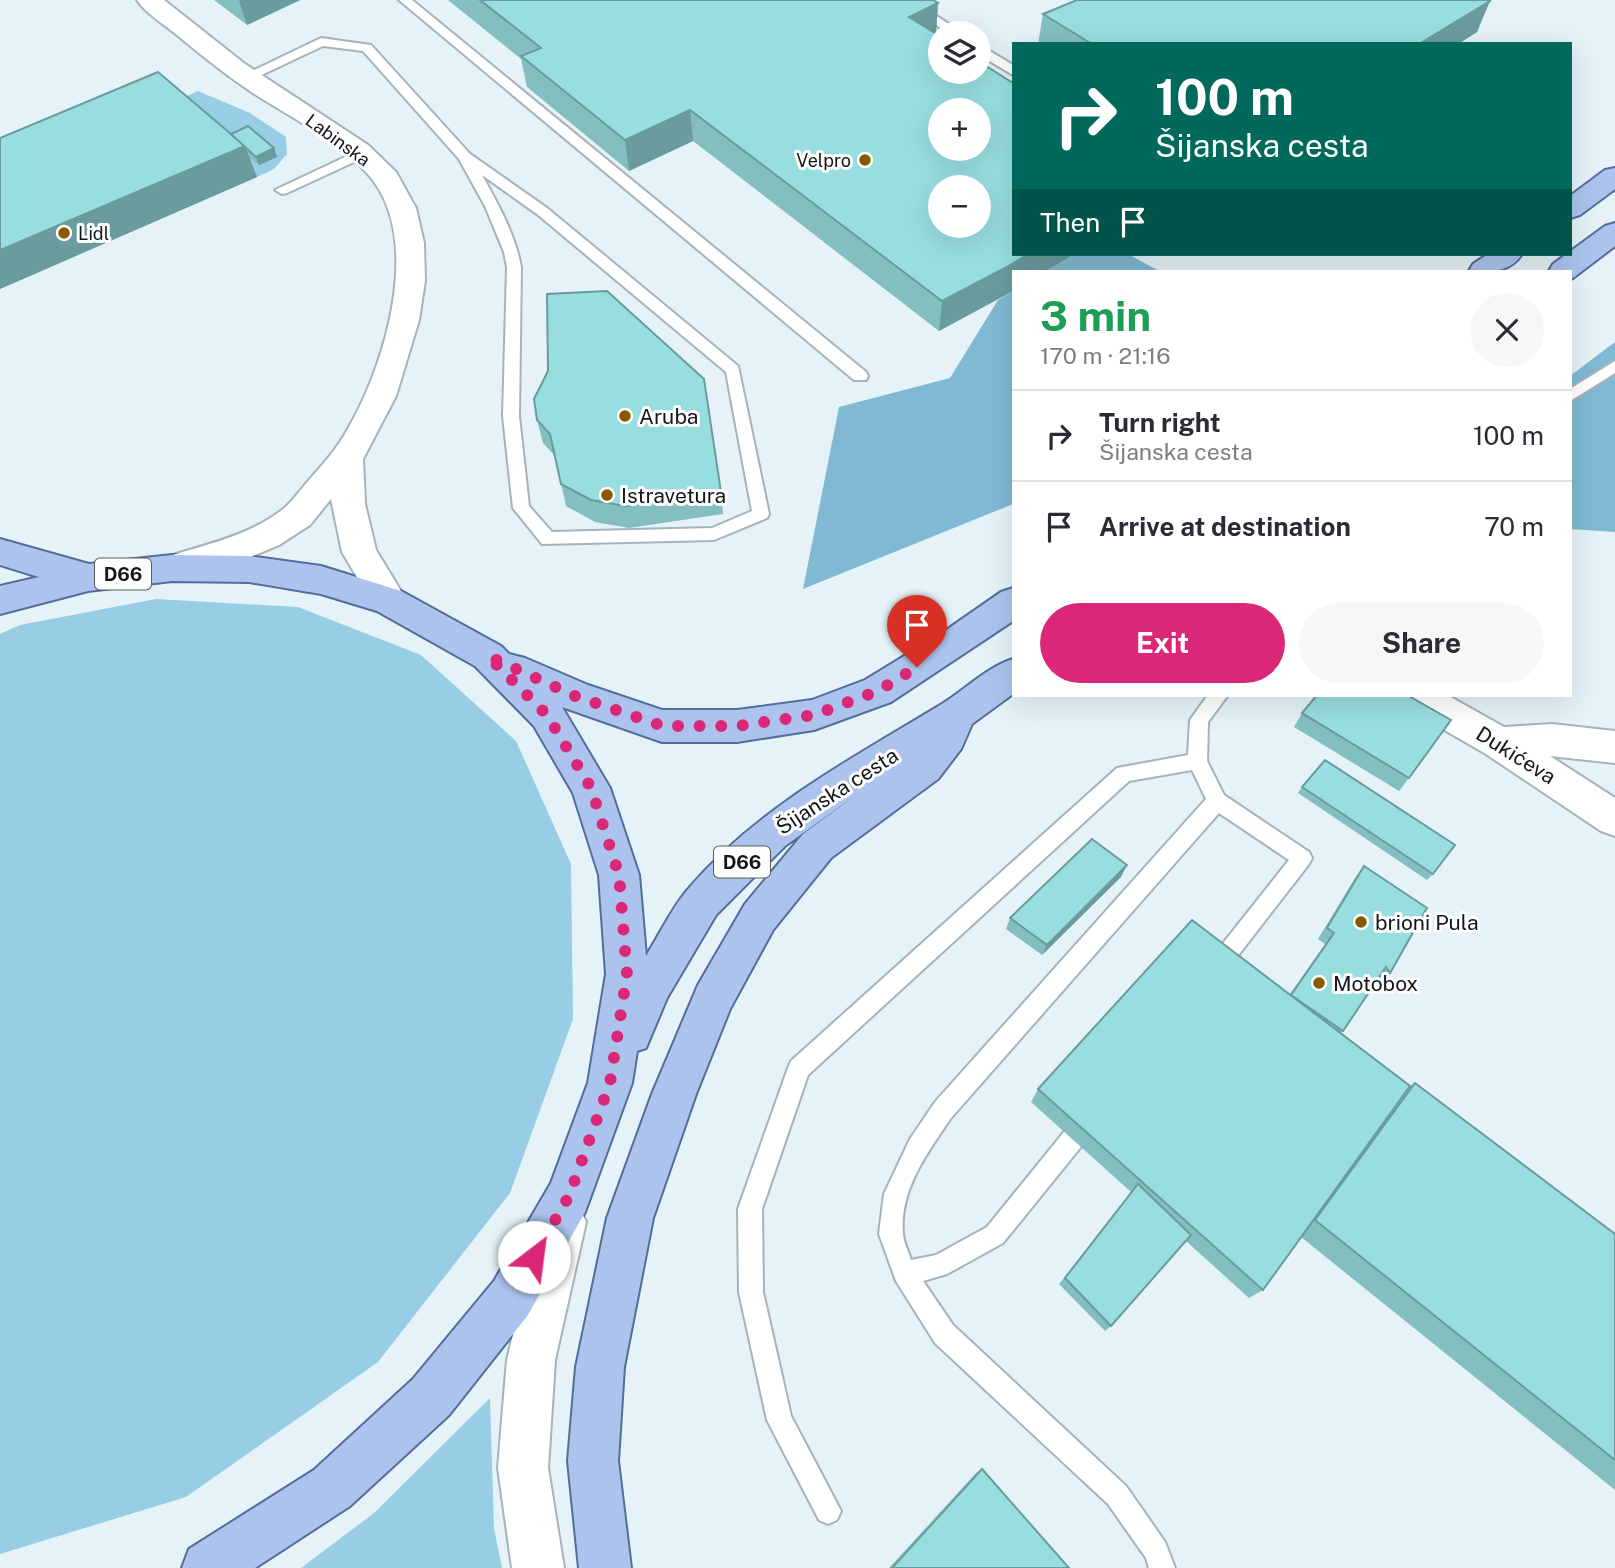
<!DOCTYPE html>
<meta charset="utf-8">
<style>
:root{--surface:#fff;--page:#f7f7f7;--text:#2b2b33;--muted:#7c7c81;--line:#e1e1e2;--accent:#db2777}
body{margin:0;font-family:"Public Sans",sans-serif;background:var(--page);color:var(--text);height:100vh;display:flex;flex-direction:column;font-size:26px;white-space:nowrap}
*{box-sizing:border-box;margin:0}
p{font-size:23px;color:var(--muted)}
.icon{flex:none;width:38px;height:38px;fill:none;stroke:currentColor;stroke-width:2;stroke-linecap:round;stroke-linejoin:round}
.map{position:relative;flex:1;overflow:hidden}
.drawer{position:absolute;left:1012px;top:270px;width:560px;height:427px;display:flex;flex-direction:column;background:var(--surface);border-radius:0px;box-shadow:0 7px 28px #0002}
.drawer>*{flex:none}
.top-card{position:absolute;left:1012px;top:42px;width:560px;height:214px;border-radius:0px;box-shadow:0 7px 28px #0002;background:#00695c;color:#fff;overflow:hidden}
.fabs{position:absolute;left:928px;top:21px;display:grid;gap:14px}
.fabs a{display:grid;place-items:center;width:63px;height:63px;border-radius:50%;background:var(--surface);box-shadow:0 7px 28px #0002;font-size:35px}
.pin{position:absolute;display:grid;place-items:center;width:60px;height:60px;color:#fff;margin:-72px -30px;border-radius:50% 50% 50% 0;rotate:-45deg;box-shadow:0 0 7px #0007}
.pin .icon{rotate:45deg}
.me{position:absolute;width:77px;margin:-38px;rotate:30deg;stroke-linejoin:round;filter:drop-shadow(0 0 5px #0008)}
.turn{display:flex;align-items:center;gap:24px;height:147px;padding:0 28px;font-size:32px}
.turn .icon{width:91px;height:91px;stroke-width:2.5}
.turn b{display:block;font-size:49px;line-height:60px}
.then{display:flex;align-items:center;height:66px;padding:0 28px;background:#0003;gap:14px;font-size:26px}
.round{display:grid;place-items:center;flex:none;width:74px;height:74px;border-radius:37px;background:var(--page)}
.overview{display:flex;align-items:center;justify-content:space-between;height:119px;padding:0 28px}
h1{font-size:42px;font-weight:700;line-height:52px;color:#1e9e55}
.primary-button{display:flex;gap:14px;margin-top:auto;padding:14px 28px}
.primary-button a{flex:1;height:80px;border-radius:42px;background:var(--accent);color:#fff;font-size:28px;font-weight:700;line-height:80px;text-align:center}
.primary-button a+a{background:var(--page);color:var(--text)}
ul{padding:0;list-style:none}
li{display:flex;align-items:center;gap:21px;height:91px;padding:0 28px;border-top:2px solid var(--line)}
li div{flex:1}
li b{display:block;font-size:26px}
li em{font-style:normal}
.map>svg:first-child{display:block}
.green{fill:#98cde6}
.forest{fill:#80b9d3}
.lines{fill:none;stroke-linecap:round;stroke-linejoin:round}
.lane-casing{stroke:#a7b3ba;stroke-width:4}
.street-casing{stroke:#a7b3ba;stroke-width:4}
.secondary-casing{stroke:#a7b3ba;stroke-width:4}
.primary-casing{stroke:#526e9b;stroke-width:4}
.lane{fill:#fff;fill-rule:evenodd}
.street{fill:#fff;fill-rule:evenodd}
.secondary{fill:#fff;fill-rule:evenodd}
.primary{fill:#acc4ed;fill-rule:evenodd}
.wall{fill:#83bfc1}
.shaded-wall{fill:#6a9b9d}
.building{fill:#98dee0;stroke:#6a9b9d;stroke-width:2;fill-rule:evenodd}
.route{stroke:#db2777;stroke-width:12;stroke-dasharray:0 21.6}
.poi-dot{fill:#895900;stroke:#fdfdfd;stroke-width:2.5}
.labels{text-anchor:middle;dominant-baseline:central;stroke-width:6;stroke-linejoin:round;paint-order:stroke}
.far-street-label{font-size:18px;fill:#121719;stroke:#fdfdfd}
.far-poi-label{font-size:18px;fill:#121719;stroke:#fdfdfd;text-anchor:end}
.shield{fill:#fdfdfd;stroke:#585c5d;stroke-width:2}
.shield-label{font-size:19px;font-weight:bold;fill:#121719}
.poi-label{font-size:21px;fill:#121719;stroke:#fdfdfd;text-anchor:start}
.street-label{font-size:21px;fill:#121719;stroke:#fdfdfd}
</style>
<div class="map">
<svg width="1615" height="1568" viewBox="0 0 1615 1568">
<rect width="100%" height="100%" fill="#e5f3f9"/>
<g class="green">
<path d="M198,91L250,113L286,137L287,154L274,169L257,177L172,103Z"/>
<path d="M156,599L298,607L421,655L516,741L571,864L573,1019L510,1193L378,1362L186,1497L0,1554V634L20,625Z"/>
<path d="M490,1398L494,1528L502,1568H301L374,1513Z"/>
</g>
<g class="forest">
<path d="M1075,254H1128L1159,271H1046Z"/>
<path d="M1013,291V504L803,589L839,407L950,378L998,300Z"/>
<path d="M1615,342V532L1570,529V376Z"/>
</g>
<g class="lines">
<defs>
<g id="lane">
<path d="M399,0H412L866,372L868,376L866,380H854Z"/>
<path d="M899,0H913L962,33H948Z"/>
<path d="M321,38L371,45L470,154L547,208L738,366L769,514L767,518L714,540L542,544L513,508L503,416L507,267L504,252L485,206L459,159L363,51L323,46L251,80H241L240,77ZM482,175L537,214L726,372L752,511L712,528L552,532L529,506L519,416L521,267C515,234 498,204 482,175Z"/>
<path d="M978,44L1013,65V75L978,54Z"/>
<path d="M362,149L367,150V156L287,193L282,194L275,190Z"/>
<path d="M1615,361V373L1570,401V389Z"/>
<path d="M1208,695H1228L1208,722L1207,761L1224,795L1309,852L1312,858L1309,864L1223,975L1216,978L1209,975L1206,968L1209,961L1289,860L1219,813L951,1118C928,1152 899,1190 903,1233C903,1242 909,1252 911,1260L936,1255L987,1227L1081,1111L1089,1108L1097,1111L1100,1119L1097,1127L1003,1243L947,1274L923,1281L953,1325L1126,1486L1165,1542L1175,1568H1149L1146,1558L1108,1504L935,1343L896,1281L879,1234L884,1194L910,1139L935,1102L1206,799L1192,770L1129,781L808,1075L762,1209L763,1292L791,1416L841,1511L837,1520L828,1524L819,1520L767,1420L739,1292L738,1209L788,1068L791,1061L1117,768L1188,755L1190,720Z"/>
</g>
<g id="street">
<path d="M137,0H164L245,64L368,145L396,172L416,208L424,243L425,281L419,320L396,396L363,459L365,504L376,550L407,601L401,611L389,615L377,611L342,552L331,499L310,525L279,545L248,558L172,581L160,577L155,568L160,559C202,545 247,537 282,510C291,503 297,494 304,486C320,467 337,450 349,427C386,362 425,235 366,172C334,139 291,117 253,93C226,75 201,55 177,35C164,24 146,14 137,0Z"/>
<path d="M1398,695H1447L1504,727L1552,724L1615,731V763L1550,756L1615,798V836L1601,831L1486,754L1403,706Z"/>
</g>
<path id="secondary" d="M563,1199L579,1206L586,1222L555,1360L548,1468L564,1568H512L498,1468L507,1360L540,1222L547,1206Z"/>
<g id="primary">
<path d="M1615,168V189L1580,215L1570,218V196L1605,170Z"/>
<path d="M1615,223V246L1573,278L1570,279V271H1549L1553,264L1605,226Z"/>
<path d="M1488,254H1522C1509,274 1490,271 1469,271L1473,264Z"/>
<path d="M0,539L89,564L172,555L249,556L321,566L401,591L501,646L509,654L525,658L588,685L662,710H737L812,700L865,680L942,633L1001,592L1013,588V621L891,702L814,730L737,742H662L562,707L610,788L639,875L646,956C660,934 672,907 689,888C757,809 849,760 937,707C963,692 985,668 1013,659V694L972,724L961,749L938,779L831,858L773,930L730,1009L696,1094L653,1218L624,1367L618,1461L631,1568H579L568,1461L576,1367L607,1218L652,1094L698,985L745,904L803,834L863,790L785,846L716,915L667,998L646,1048L637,1051L632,1083L585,1212L528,1315L449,1415L350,1506L255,1568H182L189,1549L314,1470L413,1379L494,1281L551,1183L588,1083L606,974L599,875L573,793L534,726L475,666L377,611L321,594L249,582L172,581L88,591L0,614V586L39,577L0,565Z"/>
</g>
</defs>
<use href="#lane" class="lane-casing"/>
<use href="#street" class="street-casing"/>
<use href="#secondary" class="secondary-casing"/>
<use href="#primary" class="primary-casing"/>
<use href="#lane" class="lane"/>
<use href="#street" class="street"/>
<use href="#secondary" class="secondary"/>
<use href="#primary" class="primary"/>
</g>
<g class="wall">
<path d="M214,0H300L247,25Z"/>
<path d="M448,0H933L938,3L936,34L1013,271V291L939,331L693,141L629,171L527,87L521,59Z"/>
<path d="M1076,0H1488L1477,32L1458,44H1038L1043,14Z"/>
<path d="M231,134L277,157L259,165L249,157L257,177L0,289V138Z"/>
<path d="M537,420L721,492L723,514L629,528L595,522L566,506L555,456L543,443Z"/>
<path d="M1302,713L1409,778L1399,791L1294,727Z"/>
<path d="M1302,787L1433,874L1427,880L1298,793Z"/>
<path d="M1364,866L1390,973L1380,983L1377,980L1341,1033L1410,1086L1415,1083L1615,1234V1490L1301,1237L1263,1290L1249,1298L1186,1241L1111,1326L1105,1331L1059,1284L1131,1192L1031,1102L1038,1089L1290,994L1325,944L1318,939L1355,878Z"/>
<path d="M1121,877L1042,955L1006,929L1010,918Z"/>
<path d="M982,1469L1069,1568H889L977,1472Z"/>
</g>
<g class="shaded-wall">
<path d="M241,0H300L247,25L239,1Z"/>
<path d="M1490,1L1477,32L1458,44H1419Z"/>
<path d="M938,3L936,34L909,17Z"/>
<path d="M690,110L693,141L629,171L625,140Z"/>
<path d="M245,146L257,177L0,289V250Z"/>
<path d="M274,148L277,157L259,165L256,157Z"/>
<path d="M1029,254H1075L1046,271H1013V291L939,331L942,301Z"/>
<path d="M1127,865L1121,877L1042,955L1047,945Z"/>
</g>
<g class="building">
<path d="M480,0H933L938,3L909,17L940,36V72H978V61L1013,83V254H1029L1003,269L942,301L690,110L625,140L521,56L541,48ZM940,110H978V149H940ZM940,187H978V226H940Z"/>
<path d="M1077,0H1488L1490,1L1419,44H1092L1043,14Z"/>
<path d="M158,72L245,146L0,250V138Z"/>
<path d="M248,126L274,148L256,157L231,134Z"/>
<path d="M607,291L704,379L721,492L625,506L591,500L561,484L550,434L537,420L534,399L548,371L547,294Z"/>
<path d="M1317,695H1407L1451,720L1409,778L1302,713Z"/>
<path d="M1325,760L1455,845L1433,874L1302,787Z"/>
<path d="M1092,839L1127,865L1047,945L1010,918Z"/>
<path d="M1364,866L1427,908L1390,973L1386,967L1343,1031L1291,995L1334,933L1327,928Z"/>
<path d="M1192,920L1410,1086L1263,1290L1038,1089Z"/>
<path d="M1415,1083L1615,1234V1460L1315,1220Z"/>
<path d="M1138,1184L1191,1235L1111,1326L1065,1278Z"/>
<path d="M982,1469L1069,1568H892Z"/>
</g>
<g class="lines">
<path class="route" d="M534,1257L569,1196L610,1083L627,974L619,875L591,788L547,715L488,656L575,696L663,726H737L814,715L878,691L917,667"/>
</g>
<g class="poi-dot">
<circle cx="865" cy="160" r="7"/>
<circle cx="64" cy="233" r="7"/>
<circle cx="625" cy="416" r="7"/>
<circle cx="607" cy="495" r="7"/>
<circle cx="1361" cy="922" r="7"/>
<circle cx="1319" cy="983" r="7"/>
</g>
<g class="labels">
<g class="far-street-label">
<text transform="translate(338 140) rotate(36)">Labinska</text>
</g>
<g class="far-poi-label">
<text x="851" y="160">Velpro</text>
<text x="78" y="233" text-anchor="start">Lidl</text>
</g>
<g class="shield">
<rect x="95" y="558.5" width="56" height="31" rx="5"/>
<rect x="714" y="846.5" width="56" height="31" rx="5"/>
</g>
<g class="shield-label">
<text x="123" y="574">D66</text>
<text x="742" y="862">D66</text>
</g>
<g class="poi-label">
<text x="639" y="416">Aruba</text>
<text x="621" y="495">Istravetura</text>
<text x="1375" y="922">brioni Pula</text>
<text x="1333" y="983">Motobox</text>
</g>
<g class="street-label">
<text transform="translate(1516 755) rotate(32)">Dukićeva</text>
<text transform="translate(837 791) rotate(-33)">Šijanska cesta</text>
</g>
</g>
</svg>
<div class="fabs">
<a><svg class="icon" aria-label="layers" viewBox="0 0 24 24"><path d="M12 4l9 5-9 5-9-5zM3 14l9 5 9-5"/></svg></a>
<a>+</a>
<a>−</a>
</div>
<div class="pin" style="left:917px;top:667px;background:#d93025"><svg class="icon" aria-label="arrive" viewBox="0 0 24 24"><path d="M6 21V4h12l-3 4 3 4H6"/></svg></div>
<svg class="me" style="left:534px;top:1257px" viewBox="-20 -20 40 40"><circle r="19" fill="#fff"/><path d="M0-13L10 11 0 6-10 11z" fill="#db2777"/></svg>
<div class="top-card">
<div class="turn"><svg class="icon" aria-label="right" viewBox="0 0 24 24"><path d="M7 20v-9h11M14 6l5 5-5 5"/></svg><div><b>100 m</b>Šijanska cesta</div></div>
<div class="then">Then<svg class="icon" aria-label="arrive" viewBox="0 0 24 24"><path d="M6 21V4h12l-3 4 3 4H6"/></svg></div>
</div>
<section class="drawer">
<div class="overview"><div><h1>3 min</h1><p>170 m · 21:16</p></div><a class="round"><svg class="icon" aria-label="close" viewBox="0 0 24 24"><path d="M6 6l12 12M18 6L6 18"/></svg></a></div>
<ul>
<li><svg class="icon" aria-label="right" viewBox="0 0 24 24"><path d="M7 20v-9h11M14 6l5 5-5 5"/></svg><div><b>Turn right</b><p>Šijanska cesta</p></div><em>100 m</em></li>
<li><svg class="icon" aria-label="arrive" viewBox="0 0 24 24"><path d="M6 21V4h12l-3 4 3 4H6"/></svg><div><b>Arrive at destination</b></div><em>70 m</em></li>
</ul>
<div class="primary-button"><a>Exit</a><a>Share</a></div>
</section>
</div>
